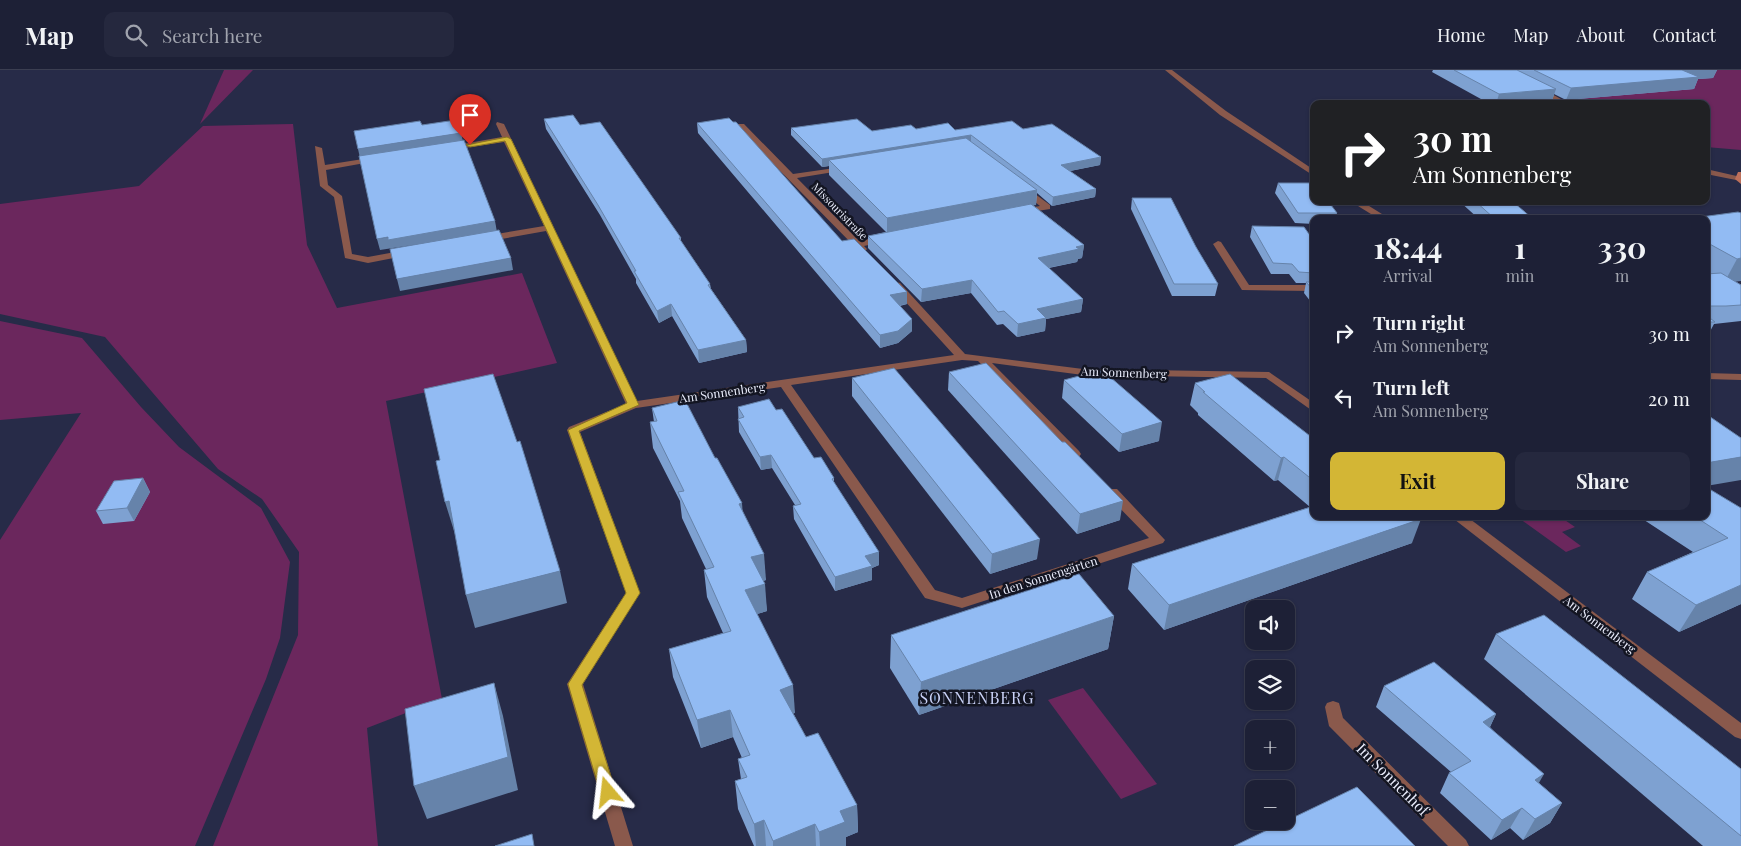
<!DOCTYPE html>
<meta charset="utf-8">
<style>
:root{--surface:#1d2036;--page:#25283e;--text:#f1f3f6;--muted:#a0a3ad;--line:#3b3e51;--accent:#d3b635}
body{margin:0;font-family:"Playfair Display",serif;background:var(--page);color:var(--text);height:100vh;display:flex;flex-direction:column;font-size:19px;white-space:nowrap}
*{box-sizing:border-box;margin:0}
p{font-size:16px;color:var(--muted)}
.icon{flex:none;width:28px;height:28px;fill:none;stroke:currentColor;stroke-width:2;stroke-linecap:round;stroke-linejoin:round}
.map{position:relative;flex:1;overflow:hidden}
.sheet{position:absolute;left:1310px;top:145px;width:400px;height:305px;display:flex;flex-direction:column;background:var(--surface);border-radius:10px;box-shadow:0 1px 4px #0004,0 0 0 1px var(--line)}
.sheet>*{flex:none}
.hud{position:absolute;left:1310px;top:30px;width:400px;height:105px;border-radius:10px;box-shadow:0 1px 4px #0004,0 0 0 1px var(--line);background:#202124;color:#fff;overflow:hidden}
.fabs{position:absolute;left:1245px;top:530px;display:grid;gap:10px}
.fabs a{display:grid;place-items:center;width:50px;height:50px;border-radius:10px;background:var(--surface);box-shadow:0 1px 4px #0004,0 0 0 1px var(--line);font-size:25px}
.pin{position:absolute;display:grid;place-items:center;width:42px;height:42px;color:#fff;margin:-51px -21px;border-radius:50% 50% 50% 0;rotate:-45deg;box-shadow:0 0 5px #0007}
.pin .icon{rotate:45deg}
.me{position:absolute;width:55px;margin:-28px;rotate:343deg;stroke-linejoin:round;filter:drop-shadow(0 0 4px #0008)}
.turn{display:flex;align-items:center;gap:18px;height:105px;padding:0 20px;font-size:22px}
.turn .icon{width:65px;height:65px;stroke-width:2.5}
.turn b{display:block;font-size:35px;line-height:42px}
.eta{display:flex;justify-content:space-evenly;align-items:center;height:85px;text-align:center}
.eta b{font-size:30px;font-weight:700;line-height:35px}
.primary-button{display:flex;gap:10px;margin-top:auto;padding:10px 20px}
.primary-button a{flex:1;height:58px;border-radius:10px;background:var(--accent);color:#111;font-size:20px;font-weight:700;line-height:58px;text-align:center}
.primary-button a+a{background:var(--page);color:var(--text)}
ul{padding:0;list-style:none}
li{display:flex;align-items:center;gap:15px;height:65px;padding:0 20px}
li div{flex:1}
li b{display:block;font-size:19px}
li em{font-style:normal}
header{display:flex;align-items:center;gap:30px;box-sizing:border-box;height:70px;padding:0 25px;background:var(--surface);border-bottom:1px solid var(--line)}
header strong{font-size:24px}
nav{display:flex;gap:28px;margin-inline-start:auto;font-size:18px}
.search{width:350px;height:45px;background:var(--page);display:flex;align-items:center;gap:12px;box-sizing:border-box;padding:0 18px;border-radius:10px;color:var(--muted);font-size:19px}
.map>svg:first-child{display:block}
.green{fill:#6b275d}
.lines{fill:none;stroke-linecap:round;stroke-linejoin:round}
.minor{fill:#8a594c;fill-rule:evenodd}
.secondary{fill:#bd705b;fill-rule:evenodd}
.wall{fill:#7ea1d1}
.shaded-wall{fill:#6683aa}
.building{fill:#92bbf3;stroke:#6683aa}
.route{fill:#d3b635;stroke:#897622}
.labels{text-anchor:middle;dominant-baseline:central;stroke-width:5;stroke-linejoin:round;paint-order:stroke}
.far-street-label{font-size:11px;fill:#eaedfc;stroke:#131522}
.street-label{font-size:12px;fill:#eaedfc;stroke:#131522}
.near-street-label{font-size:15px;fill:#eaedfc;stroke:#131522}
.near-neighbourhood-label{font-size:16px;letter-spacing:1px;fill:#cad2f7;stroke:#131522}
</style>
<header>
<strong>Map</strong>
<div class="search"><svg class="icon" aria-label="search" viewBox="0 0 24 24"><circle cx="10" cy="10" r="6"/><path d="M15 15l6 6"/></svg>Search here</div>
<nav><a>Home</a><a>Map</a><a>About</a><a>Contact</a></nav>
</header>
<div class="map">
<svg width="1741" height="776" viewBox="0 0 1741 776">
<rect width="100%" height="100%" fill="#272b48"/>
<g class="green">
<path d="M224,0H253L200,54Z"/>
<path d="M1507,0H1741V80L1706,77V34H1577Z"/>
<path d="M293,54L307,175L337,238L522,203L557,293L386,331L442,629L367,658L378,776H213L298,565L299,482L262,429L218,399L105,267L0,244V134L139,116L203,56Z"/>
<path d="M0,251L82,268L141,337L179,377L261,438L290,492L280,568L266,609L195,776H0V470L81,343L0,350Z"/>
<path d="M1516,446H1559L1575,457L1562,462L1581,476L1566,482Z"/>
<path d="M1083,618L1157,714L1121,729L1048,630Z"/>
</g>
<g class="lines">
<g class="minor">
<path d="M1165,0H1172L1226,41L1314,100V106L1220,45Z"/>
<path d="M1535,18H1541L1570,34H1561L1535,22Z"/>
<path d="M497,52L504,54L637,331L954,285L892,217L891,215L896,212L900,213L965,284L1083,299L1269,302L1314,333V342L1266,308L1083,305L992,293L1079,381L1081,384L1079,387H1071L978,291L962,290L791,315L935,520L962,528L1149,468L1107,425L1105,422L1107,419H1117L1165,470L1163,473L962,538L925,528L781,317L636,338L580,362L640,523L583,614L633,776H615L567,614L626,523L567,360L569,357L626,334L546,161L485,172L480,169L485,166L544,156L504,72L451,80L447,78L451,76L502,67L496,54Z"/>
<path d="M738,54H744L793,104L849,96V100H846L797,108L859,171L884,166L887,167V171L864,176L867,179L865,181H859L738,58Z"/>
<path d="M315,76L322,78L325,95L376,87L380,89L376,91L326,100L328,115L342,126L352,184L368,187L406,180L411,183L409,185L368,193L345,188L334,127L320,116Z"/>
<path d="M1706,99L1741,107V111L1706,104Z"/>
<path d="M1023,115L1050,135V139L1018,144V140L1040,136L1020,120L1019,118Z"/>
<path d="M1350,131H1361L1390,149H1379Z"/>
<path d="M1218,171L1221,172L1249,215H1314V221L1242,220L1213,174Z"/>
<path d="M1706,303L1741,304V310L1706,309Z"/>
<path d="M1450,446H1466L1741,653V669L1735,667Z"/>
<path d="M1333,631L1339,633L1343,648L1466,770L1469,776H1448L1329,656L1325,637L1327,633Z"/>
</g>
<path class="secondary" d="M1738,102H1741V114L1735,109Z"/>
</g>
<g class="wall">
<path d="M1433,0H1717L1713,8L1698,9L1694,19L1566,30L1554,24L1552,31L1523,34H1490L1432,2Z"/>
<path d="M544,49L580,55L681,168V171L710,214L711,219L746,270L747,282L699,293L672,246L659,253L636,213V209L600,145L546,59Z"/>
<path d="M697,53L907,234L900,236L912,261L898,273L880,278L698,63Z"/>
<path d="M791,58L872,61L916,59L955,60L1023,59L1101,87L1100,95L1070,101L1096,119L1095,127L1052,136L1037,123L1036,135H1033L1084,175L1082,188L1078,189L1077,192L1049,198L1083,229L1081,242L1046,249L1045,261L1017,267L1003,254L997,255L971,223L921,232L868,178V166L886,162L829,105V96L822,97L791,65Z"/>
<path d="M1278,113L1313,118L1337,143L1335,149H1314V154L1295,153L1275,123Z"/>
<path d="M1132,128L1196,177L1218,214L1215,226H1172L1131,139Z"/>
<path d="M1459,131H1512L1533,149H1479Z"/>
<path d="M1741,143V211H1735L1741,215V251L1714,254L1706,269V204H1709L1706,203V149Z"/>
<path d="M1252,156L1314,171V236L1304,223L1306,213H1296L1289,204H1271L1250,167Z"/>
<path d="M949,302L1062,372L1120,450L1077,464L948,320Z"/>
<path d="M852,308L1037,489L990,504L852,326Z"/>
<path d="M1064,310L1159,371L1119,382L1062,328Z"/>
<path d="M1195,313L1314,369V446L1412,473L1164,560L1128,519L1132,494L1310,437L1278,410L1274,411L1198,345V343L1190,335Z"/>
<path d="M738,337L776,340L814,388L834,408V412L879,495L872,498V510L835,521L794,449L793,436L795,435L772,398L761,400L739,362Z"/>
<path d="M652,338L742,441L766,510L763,511L767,541L757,544L795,643H793L806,667L857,735L858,762L846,767V776H754L738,739L735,711L741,709L738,689L742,688L733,667L701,678L673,607L669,579L723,563L707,527L704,500L706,499L682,448L680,431L653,378L650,352H654Z"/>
<path d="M143,408L150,422L134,451L103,454L96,441Z"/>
<path d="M1741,438V534L1679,562L1632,529L1647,502L1693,482L1638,446H1706Z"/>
<path d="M1114,546L1108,579L919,645L890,598L891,565Z"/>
<path d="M1496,564L1741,699V776H1703L1484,589Z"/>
<path d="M1384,616L1496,644L1490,657L1539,713L1562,733L1550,753L1523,770L1510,758L1491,770L1440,723L1449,703L1451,702L1376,637Z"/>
</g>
<g class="shaded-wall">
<path d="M1681,0H1717L1713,8L1698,9L1694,19L1566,30L1571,18Z"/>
<path d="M1556,19L1552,31L1523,34H1496L1499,24Z"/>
<path d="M461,63L463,71L360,88L358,79Z"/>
<path d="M971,65V73L829,90V96L822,97V89Z"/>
<path d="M1101,87L1100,95L1060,103L1061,95Z"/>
<path d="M1096,119L1095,127L1052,136L1053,127Z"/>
<path d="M1037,120L1036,135L887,164V148Z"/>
<path d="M495,151L497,162L380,180L377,169Z"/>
<path d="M1084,175L1082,188L1078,189L1077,192L1037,200L1038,188Z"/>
<path d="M511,188L513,200L400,221L397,209Z"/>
<path d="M1741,188V211L1724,213L1737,189Z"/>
<path d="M972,210L971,223L921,232L922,219Z"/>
<path d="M907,222V234L890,237V225Z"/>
<path d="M1083,229L1081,242L1046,249L1045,261L1017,267L1018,254L1037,239Z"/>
<path d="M671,234L672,246L659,253L657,241Z"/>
<path d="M912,249V261L898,273L880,278V265Z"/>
<path d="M746,270L747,282L699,293L698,280Z"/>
<path d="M1162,352L1159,371L1119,382L1122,364Z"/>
<path d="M771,385L772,398L761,400L760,387Z"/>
<path d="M1284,387L1278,410L1274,411L1281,388Z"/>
<path d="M1741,387V410L1706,416V393Z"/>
<path d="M143,408L150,422L134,451L127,438Z"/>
<path d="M449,431L455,464L445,432Z"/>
<path d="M1123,431L1120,450L1077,464L1080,444Z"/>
<path d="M742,433L744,459L739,434Z"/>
<path d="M1421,449L1412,473L1164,560L1169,535Z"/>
<path d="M1040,469L1037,489L990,504L992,484Z"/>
<path d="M879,482V495L872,498V510L835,521V507L865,486Z"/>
<path d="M764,484L766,510L753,514L751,487Z"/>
<path d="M560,501L567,533L475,558L466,525Z"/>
<path d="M765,514L767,541L747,547L745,520Z"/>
<path d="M1741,515V534L1679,562L1696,535Z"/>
<path d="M1114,546L1108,579L919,645L921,612Z"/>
<path d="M494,613L503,646L518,720L427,749L414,716Z"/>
<path d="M793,615L795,643L782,647L780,620Z"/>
<path d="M730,640L733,667L701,678L697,650Z"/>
<path d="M1496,644L1486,665L1483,652Z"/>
<path d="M1544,704L1532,725L1535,710Z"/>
<path d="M1562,733L1550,753L1523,770L1535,749Z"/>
<path d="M857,735L858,762L846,767V776H820L819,762L840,741Z"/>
<path d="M1522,738L1510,758L1491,770L1502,750Z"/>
<path d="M764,750L766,776H756L754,754Z"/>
<path d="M815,754L816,776H773V771Z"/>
</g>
<g class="building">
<path d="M1454,0H1517L1556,19L1499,24Z"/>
<path d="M1534,0H1682L1699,7L1571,18Z"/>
<path d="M573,45L580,55L600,52L681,168H679L710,214L708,215L746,270L698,280L671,234L657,241L634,201H636L598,135L544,49Z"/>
<path d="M729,48L733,52H736L842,171L854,169L907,222L890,225L912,249L898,261L880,265L697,53Z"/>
<path d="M857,49L872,61L911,55L916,59L948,53L955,60L1012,51L1023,59L1052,54L1101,87L1061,95L1096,119L1053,127L971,65L822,89L791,58Z"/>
<path d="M456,50L461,63L358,79L354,61L420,51L422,55Z"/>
<path d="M966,68L1037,120L887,148L829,90Z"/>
<path d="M464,70L495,151L388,170V167L377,169L359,86Z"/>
<path d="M1278,113H1309L1314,118V131H1328L1337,143H1298Z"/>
<path d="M1132,128H1171L1196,177L1218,214H1174Z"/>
<path d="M1475,131H1512L1533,149H1495Z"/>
<path d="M1031,134L1084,175L1076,177L1079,179L1038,188L1083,229L1037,239L1046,248L1018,254L1004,241L998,242L972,210L922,219L868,166Z"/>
<path d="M1738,142L1741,143V188L1737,189L1706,172V149H1686Z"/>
<path d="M1252,156L1304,157L1314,171V203L1299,202L1292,194L1273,193Z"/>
<path d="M499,160L511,188L397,209L390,179Z"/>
<path d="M1721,203L1741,215V235L1726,236H1706V204Z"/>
<path d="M1306,212H1314V221Z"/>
<path d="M1706,245L1715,252H1706Z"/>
<path d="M986,293L1062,372H1065L1123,431L1080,444L949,302Z"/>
<path d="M894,298L1040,469L992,484L852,308Z"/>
<path d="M1102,300L1162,352L1122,364L1064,310Z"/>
<path d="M493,304L517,372L520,371L560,501L466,525L449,431L445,432L436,391L440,390L424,319Z"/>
<path d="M1230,304L1314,369V411L1284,387L1281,388L1203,322H1205L1195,313Z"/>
<path d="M769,329L776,340L782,339L814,388L821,387L834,408L832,409L879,482L865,486L872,496L835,507L793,436L801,434L771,385L760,387L738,349L744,347L738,337Z"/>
<path d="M685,330L715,388H717L742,433L739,434L764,484L751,487L765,514L745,520L793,615L780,620L806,667L818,663L857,735L840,741L845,752L819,762L815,754L773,771L764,750L754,754L735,711L747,707L738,689L750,685L730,640L697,650L669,579L731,561L704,500L714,497L678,422L684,421L650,352L657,351L652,338Z"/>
<path d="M1706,344L1741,368V387L1706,393Z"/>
<path d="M143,408L127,438L96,441L114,411Z"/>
<path d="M1706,417L1741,438V515L1696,535L1647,502L1728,468L1694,446H1706Z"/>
<path d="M1314,436V446H1417L1421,449L1169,535L1132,494Z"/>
<path d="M1079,504L1114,546L921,612L891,565Z"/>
<path d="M1544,545L1741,699V766L1496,564Z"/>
<path d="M1434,592L1496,644L1483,652L1544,704L1535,710L1562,733L1535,749L1522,738L1502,750L1449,703L1471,691L1384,616Z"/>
<path d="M494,613L508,687L414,716L405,639Z"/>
<path d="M1357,717L1415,776H1234L1286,751Z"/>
<path d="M532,764L534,776H495Z"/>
</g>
<path class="route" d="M507,67L511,69L639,335L579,361L640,523L582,615L616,722L613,727L608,729L602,727L600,722L568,614L626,523L568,360L627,333L505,71L470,77L466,75Z"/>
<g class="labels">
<g class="far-street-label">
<text transform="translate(840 141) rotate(46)">Missouristraße</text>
</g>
<g class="street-label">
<text transform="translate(1124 302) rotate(2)">Am Sonnenberg</text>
<text transform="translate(722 322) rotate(-8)">Am Sonnenberg</text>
<text transform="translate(1043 507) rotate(-18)">In den Sonnengärten</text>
<text transform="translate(1600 554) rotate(37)">Am Sonnenberg</text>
</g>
<g class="near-street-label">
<text transform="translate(1393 709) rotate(45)">Im Sonnenhof</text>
</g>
<g class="near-neighbourhood-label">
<text x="977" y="627">SONNENBERG</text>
</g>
</g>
</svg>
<div class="fabs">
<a><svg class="icon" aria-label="sound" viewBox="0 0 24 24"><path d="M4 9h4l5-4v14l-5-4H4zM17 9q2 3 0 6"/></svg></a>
<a><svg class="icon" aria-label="layers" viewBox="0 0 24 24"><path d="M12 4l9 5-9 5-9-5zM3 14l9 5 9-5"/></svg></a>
<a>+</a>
<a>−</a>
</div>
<div class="pin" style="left:470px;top:75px;background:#d93025"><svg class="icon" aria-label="arrive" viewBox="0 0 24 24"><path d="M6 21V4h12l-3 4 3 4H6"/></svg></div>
<svg class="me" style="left:608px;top:722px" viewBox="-20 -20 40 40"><path d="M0-17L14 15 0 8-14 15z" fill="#d3b635" stroke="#fff" stroke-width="4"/></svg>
<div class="hud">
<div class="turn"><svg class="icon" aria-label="right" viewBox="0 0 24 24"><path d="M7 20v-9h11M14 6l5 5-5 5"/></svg><div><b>30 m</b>Am Sonnenberg</div></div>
</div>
<section class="sheet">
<div class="eta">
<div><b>18:44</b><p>Arrival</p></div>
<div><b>1</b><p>min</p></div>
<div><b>330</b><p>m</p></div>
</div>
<ul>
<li><svg class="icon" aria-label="right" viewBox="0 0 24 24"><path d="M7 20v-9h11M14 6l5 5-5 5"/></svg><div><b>Turn right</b><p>Am Sonnenberg</p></div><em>30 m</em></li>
<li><svg class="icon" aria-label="left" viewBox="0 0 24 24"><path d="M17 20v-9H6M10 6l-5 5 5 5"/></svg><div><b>Turn left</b><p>Am Sonnenberg</p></div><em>20 m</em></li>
</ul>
<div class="primary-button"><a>Exit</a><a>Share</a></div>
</section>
</div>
